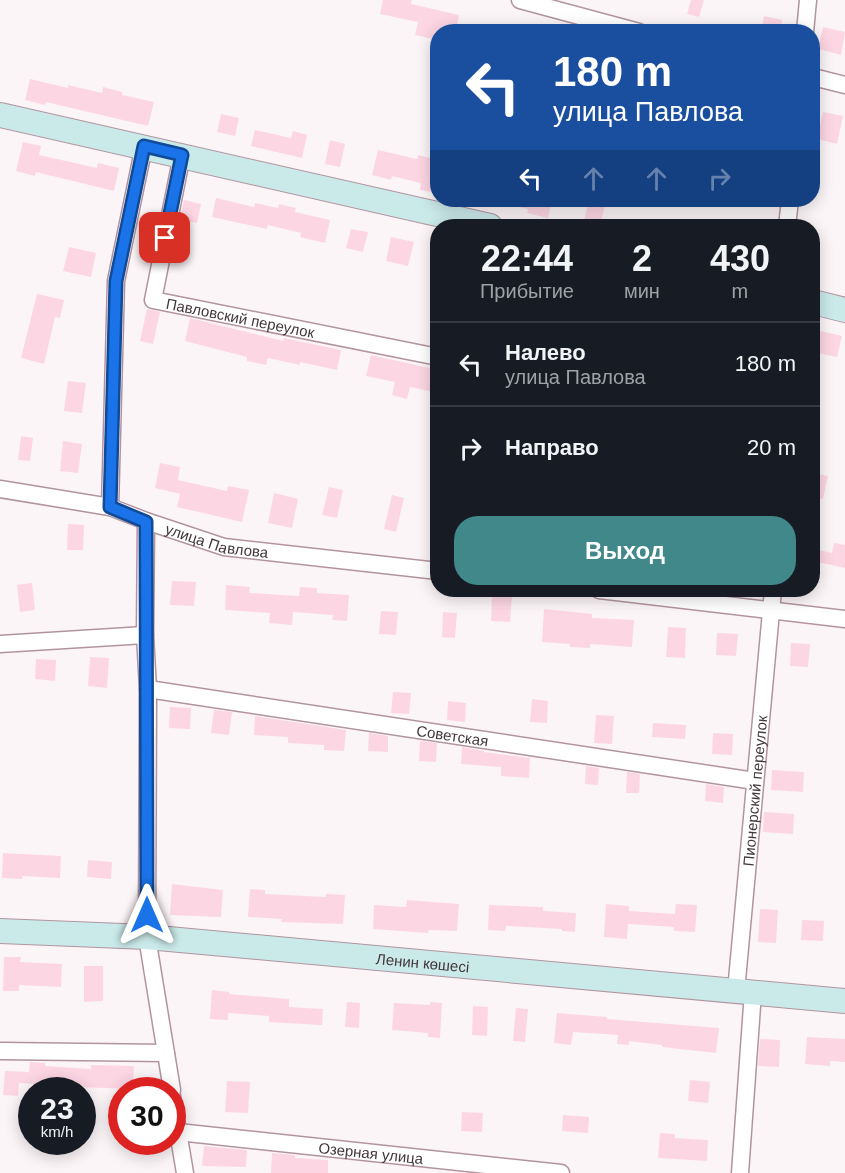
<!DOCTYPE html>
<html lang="ru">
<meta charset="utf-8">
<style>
:root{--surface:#171b24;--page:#20242c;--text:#f1f3f6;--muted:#9ea1a6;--line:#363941;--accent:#40888a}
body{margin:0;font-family:Helvetica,sans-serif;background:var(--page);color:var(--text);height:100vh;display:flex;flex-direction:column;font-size:22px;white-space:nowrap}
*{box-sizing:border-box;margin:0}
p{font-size:20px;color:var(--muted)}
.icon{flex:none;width:33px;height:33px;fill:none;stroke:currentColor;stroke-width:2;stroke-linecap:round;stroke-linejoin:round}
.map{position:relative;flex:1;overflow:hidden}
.drawer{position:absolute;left:430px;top:219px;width:390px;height:378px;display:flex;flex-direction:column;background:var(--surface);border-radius:24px;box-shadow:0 3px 15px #0003}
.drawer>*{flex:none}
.banner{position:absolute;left:430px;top:24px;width:390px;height:183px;border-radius:24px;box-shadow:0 3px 15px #0003;background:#1a4fa0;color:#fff;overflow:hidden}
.speed{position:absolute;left:18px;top:1077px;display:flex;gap:12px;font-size:30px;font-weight:700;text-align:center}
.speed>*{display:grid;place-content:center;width:78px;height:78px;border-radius:50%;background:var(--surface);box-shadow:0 3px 15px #0003;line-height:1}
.speed small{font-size:15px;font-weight:400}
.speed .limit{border:9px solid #d22;background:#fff;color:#111}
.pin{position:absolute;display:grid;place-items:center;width:51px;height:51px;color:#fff;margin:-26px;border-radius:12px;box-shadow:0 3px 9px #0006}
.me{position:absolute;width:66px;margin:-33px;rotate:0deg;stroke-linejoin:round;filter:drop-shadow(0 0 4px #0008)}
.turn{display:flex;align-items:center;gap:21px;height:126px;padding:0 24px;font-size:27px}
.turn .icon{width:78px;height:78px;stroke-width:2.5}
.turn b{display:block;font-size:42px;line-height:51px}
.lanes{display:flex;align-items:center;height:57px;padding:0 24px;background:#0003;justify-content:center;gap:30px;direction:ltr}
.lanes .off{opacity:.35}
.eta{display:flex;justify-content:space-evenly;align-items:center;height:102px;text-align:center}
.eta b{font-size:36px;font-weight:800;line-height:42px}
.action{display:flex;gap:12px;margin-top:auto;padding:12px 24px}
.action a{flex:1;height:69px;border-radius:24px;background:var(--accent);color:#fff;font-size:24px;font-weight:800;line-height:69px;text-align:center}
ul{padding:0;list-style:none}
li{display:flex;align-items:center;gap:18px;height:84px;padding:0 24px;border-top:2px solid var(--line)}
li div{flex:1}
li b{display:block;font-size:22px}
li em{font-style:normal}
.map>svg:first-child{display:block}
.building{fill:#fdd6e4}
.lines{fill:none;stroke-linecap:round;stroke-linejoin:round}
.street-casing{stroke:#b2949f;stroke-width:19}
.secondary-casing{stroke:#b2949f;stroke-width:26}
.street{stroke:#fff;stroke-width:16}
.secondary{stroke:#cae9e9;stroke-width:24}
.route-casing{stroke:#114b97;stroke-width:15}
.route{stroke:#1a73e8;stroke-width:10}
.labels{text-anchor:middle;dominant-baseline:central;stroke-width:4.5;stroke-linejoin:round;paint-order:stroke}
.street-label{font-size:15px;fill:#43373b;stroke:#fcf5f8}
</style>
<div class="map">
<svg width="845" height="1173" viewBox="0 0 845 1173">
<rect width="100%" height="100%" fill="#fcf5f8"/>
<g class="building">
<path d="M383,0H412L411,4L459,15L456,32H438V40L415,35L418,22L380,14Z"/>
<path d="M691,0H704L699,17L687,14Z"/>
<path d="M764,16L782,20L780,32H761Z"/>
<path d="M823,27L845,32L841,55L818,49Z"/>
<path d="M30,79L68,88V85L102,93L103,87L122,92V95L154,102L148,126L46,102L45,105L25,100Z"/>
<path d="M823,112L843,116L837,144L817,139Z"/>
<path d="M221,114L239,118L235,136L217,132Z"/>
<path d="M255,130L291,138L293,131L307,135L302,158L251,146Z"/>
<path d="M330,140L345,144L340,167L325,164Z"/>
<path d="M23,142L41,146L39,155L97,168L98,163L119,168L114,191L36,172L35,176L16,171Z"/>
<path d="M378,150L417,159L418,155L438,160L432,192L420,190L421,183L392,176L391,180L372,175Z"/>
<path d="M216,198L254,207L255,203L278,208L279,204L296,208L295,212L330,220L325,243L300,237L301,233L268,225L267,229L212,217Z"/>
<path d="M184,200L201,204L197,223L180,220Z"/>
<path d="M507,200H552L548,218L527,213L528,209L507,204Z"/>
<path d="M589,201L605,205L600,226L583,224Z"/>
<path d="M351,229L368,232L363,252L346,248Z"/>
<path d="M391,237L414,242L408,266L386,261Z"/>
<path d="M69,247L96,253L91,277L63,271Z"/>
<path d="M37,294L64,300L60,318L55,317L44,364L21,358Z"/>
<path d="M147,309L160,312L153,344L140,341Z"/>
<path d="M190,318L283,341L284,338L341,350L337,370L300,362V365L268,358L266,365L247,361V357L185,341Z"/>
<path d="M816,330L842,336L837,357L813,352Z"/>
<path d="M371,355L438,370L434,392L410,387L407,399L392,395L395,382L366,376Z"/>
<path d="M68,381L86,383L82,413L64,411Z"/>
<path d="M21,436L33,438L30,461L18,460Z"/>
<path d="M63,441L82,444L78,473L60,471Z"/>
<path d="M160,463L180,467L178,480L227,491L228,486L249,490L242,522L177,507L180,494L155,488Z"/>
<path d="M813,473L828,476L823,499L813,497Z"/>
<path d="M329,487L343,490L337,518L322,515Z"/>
<path d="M274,493L298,499L292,528L268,523Z"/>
<path d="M392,495L404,498L396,532L384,529Z"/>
<path d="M68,524L84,525L83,550H67Z"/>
<path d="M834,543L845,545V568L813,561V549L832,553Z"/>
<path d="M172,581L196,582L194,606L170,605Z"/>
<path d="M32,583L35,610L20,612L17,585Z"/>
<path d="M226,585L250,587L249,593L299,596L300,587L317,588V593L349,595L347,621L332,620L333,615L293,612L292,625L269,623L270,613L225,610Z"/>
<path d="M492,595L512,596L510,622L491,621Z"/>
<path d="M544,609L592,614V618L634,620L632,647L590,644V648L570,647V644L542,642Z"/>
<path d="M381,611L398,612L396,635L379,634Z"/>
<path d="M443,612L457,613L455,638L442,637Z"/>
<path d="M668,627L686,628L685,658L666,657Z"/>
<path d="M717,633L738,634L736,656L716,655Z"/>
<path d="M791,643L810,644L808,667L790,666Z"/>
<path d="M90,657L109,658L107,688L88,686Z"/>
<path d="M36,659L56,660L55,681L35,679Z"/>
<path d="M393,692L411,693L409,714L391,713Z"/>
<path d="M532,699L548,701L547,723L530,722Z"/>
<path d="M448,701L466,703L465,722L447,720Z"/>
<path d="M170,707L191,708L190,729L169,728Z"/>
<path d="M214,710L232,712L229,735L211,733Z"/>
<path d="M596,715L614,716L612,744L594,743Z"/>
<path d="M255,716L346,730L344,751L324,750V745L288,743V737L254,735Z"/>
<path d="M653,723L686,725L685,739L652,737Z"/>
<path d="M369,733L388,736V752L368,751Z"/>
<path d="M713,733L733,734L732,755L712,754Z"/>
<path d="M420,741L437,743L436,762L419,761Z"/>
<path d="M462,747L484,751V752L530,758L529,778L501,776V767L461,764Z"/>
<path d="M586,766L599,768L598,785L585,784Z"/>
<path d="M772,770L804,772L803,792L771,790Z"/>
<path d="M627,772L640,774L639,793H626Z"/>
<path d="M706,784L724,787L723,803L705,801Z"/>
<path d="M764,812L794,814L793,834L763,832Z"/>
<path d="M3,853L61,856L60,878L23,876L22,879L2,878Z"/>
<path d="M88,860L112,862L111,879L87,877Z"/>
<path d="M172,884L223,890L221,917L170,915Z"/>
<path d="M250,889L265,890V894L326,897V894L345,895L343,924L281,922L282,919L248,917Z"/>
<path d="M407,900L459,904L457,931L429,930L428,933L373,929L374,905L406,907Z"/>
<path d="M606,904L629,906V911L675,914L676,904L697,905L695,932L674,931V927L628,924L627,939L604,937Z"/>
<path d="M489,905L543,907V911L576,913L575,932L562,931V929L506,926L505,931L488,930Z"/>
<path d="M760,909L778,910L776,943L758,942Z"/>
<path d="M802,920L824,921L823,941L801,940Z"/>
<path d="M4,957H21L20,962L62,964L61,987L19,985V991H3Z"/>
<path d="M84,966H103V1001L84,1002Z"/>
<path d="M212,990L229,992V994L289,999V1007L323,1009L322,1025L269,1022V1016L228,1013V1020L210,1019Z"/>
<path d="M347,1002L360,1003L359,1028L345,1027Z"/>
<path d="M430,1002L442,1003L440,1038L428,1037V1033L392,1030L394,1003L430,1005Z"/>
<path d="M473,1006L488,1007L487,1036L472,1035Z"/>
<path d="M516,1008L528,1009L525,1042L513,1041Z"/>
<path d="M557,1013L607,1017V1019L719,1028L716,1053L662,1047V1045L629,1041V1045L617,1044L618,1035L573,1032L571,1045L554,1043Z"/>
<path d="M807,1037L845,1039V1062L830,1061V1066L805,1064Z"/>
<path d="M760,1039L780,1040L779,1067L758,1066Z"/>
<path d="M30,1062L45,1063V1066L91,1069V1065L134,1066L133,1089L76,1087V1090L58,1089V1085L19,1083L18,1096L3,1095L5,1071L29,1072Z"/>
<path d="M690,1080L710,1082L708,1103L688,1101Z"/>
<path d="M227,1081L250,1082L248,1113L225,1112Z"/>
<path d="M462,1112L483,1113L482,1132L461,1131Z"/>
<path d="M563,1115L589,1117L588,1133L562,1131Z"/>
<path d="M660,1133L675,1134V1138L708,1140L707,1161L658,1158Z"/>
<path d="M204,1146L247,1150L246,1167L202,1166Z"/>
<path d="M272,1153L295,1155V1158L328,1160V1173H271Z"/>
</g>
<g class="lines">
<defs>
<g id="street">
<path d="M520,0L639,32"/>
<path d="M805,32L808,0"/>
<path d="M813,77L845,85"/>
<path id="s1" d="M182,155L153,300L438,357"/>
<path d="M787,226L790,200"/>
<path id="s2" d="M0,489L110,507L146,521L224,547L438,571"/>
<path d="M110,507L116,281L144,146"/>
<path d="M146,521L145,635L148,689L147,937L172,1090"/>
<path d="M599,590L845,619"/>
<path d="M0,644L145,635"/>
<path id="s3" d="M148,689L755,781"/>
<path id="s4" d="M736,991L773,590"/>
<path d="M0,1051L166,1053"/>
<path d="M172,1096L185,1173"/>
<path id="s5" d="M178,1132L561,1173"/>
<path d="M740,1173L753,992"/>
</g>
<g id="secondary">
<path d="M0,115L490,226"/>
<path d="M813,302L845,310"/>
<path id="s6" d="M0,931L147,937L845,1001"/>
</g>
</defs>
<use href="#street" class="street-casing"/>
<use href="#secondary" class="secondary-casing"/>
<use href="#street" class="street"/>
<use href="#secondary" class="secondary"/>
</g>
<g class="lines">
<defs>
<path id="route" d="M147,915L146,522L110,507L116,281L144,146L182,155L165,238"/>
</defs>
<use href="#route" class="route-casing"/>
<use href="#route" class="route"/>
</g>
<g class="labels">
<g class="street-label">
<text stroke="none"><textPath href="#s1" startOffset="237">Павловский переулок</textPath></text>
<text stroke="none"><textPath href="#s2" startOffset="224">улица Павлова</textPath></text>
<text stroke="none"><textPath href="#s3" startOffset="308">Советская</textPath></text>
<text stroke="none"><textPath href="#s4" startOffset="201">Пионерский переулок</textPath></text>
<text stroke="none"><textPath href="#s6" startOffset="424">Ленин көшесі</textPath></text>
<text stroke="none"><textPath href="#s5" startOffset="194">Озерная улица</textPath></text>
</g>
</g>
</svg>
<div class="speed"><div>23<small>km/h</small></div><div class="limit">30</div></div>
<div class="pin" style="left:165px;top:238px;background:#d93025"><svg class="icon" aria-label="arrive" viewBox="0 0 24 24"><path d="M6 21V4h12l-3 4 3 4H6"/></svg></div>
<svg class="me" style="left:147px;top:915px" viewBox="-20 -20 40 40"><path d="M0-17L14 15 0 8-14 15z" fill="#1a73e8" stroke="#fff" stroke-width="4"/></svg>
<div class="banner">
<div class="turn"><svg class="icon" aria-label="left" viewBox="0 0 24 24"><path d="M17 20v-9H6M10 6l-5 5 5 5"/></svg><div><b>180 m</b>улица Павлова</div></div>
<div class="lanes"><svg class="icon" aria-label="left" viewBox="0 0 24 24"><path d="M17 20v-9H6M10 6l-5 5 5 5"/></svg><svg class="icon off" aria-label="ahead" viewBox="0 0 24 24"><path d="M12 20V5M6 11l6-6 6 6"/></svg><svg class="icon off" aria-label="ahead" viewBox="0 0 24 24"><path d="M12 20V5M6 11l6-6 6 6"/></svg><svg class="icon off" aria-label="right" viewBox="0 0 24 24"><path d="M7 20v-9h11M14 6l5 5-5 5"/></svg></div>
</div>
<section class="drawer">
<div class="eta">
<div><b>22:44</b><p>Прибытие</p></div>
<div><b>2</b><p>мин</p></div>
<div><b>430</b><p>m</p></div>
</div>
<ul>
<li><svg class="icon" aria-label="left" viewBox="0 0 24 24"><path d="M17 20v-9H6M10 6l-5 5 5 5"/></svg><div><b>Налево</b><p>улица Павлова</p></div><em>180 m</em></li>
<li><svg class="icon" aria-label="right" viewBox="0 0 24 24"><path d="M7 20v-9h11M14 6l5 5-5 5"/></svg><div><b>Направо</b></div><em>20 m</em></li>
</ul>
<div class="action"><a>Выход</a></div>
</section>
</div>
